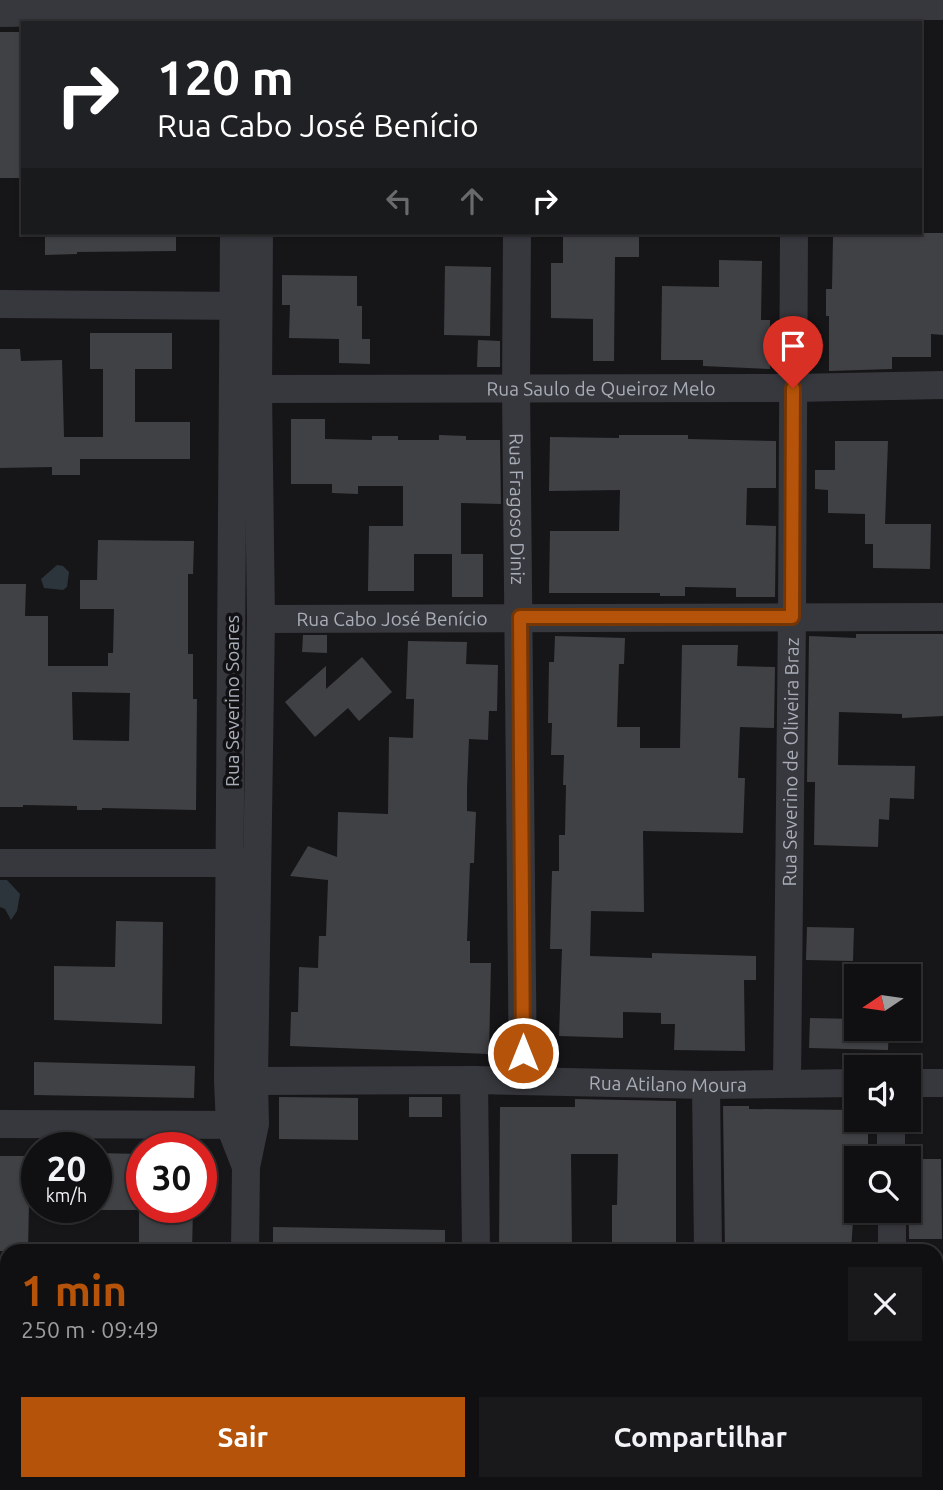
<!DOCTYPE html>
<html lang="pt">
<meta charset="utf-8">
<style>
:root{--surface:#101012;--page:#19191b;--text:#f1f3f6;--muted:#9c9d9f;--line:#303032;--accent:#b45309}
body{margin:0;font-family:Ubuntu,sans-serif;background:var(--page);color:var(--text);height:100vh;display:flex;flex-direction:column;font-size:26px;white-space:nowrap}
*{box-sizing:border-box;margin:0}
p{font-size:23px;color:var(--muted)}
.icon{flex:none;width:38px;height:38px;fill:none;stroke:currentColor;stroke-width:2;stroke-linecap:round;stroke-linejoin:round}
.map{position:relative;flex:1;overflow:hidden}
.side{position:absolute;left:0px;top:1244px;width:943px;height:247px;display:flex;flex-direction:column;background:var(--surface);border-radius:21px 21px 0 0;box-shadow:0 2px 5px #0004,0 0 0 2px var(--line)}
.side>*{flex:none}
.guide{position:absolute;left:21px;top:21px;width:901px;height:214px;border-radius:0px;box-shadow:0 2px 5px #0004,0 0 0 2px var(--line);background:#202124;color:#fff;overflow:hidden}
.needle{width:46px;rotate:257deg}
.fabs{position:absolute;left:844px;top:964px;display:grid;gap:14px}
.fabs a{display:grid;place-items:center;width:77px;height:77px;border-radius:0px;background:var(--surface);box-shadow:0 2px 5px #0004,0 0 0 2px var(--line);font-size:35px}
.speed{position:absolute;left:21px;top:1132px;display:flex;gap:14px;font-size:35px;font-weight:700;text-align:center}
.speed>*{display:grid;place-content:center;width:91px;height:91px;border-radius:50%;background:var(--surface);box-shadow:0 2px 5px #0004,0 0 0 2px var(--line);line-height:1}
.speed small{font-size:18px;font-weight:400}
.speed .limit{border:10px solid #d22;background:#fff;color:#111}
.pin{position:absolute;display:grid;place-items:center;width:60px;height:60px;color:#fff;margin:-72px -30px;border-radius:50% 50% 50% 0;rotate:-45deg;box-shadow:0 0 7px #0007}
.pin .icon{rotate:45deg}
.me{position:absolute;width:77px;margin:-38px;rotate:0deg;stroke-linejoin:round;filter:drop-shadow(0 0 5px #0008)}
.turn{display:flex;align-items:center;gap:24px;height:147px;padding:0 21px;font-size:32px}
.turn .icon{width:91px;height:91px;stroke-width:2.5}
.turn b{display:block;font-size:49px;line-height:60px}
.lanes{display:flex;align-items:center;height:66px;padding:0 21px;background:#0003;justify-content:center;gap:35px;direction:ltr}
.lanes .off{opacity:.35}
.round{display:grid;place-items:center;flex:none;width:74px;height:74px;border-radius:0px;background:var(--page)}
.headline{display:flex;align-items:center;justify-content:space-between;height:119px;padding:0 21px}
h1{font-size:42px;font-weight:600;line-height:52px;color:var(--accent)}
.button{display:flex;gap:14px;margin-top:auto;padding:14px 21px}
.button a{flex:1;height:80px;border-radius:0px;background:var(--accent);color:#fff;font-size:28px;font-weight:600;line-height:80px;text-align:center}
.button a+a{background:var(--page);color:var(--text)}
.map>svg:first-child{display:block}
.water{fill:#2c353c}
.building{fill:#404145;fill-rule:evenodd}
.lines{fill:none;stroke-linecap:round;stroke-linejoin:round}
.street{stroke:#37383d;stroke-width:28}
.route-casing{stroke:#753606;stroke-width:18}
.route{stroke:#b45309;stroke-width:12}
.labels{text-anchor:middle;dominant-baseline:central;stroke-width:7;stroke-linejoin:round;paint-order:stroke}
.street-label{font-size:19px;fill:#a8adb8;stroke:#111113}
</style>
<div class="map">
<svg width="943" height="1490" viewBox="0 0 943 1490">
<rect width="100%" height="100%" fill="#161618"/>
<g class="water">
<path d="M57,565L63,566L69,572L67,587L63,590L44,588L41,579Z"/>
<path d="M0,880H7L20,894L17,911L11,920L5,909L0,907Z"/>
</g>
<g class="building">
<path d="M0,32H22L23,178H0Z"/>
<path d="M45,233H176V251L77,252V254L45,255Z"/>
<path d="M563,233H639V257H615L614,361H593V319L551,318V263H563Z"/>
<path d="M842,233H943V335L931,334V357H892V369L829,371V316H826V289H832L833,237H842Z"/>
<path d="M719,260L762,261L761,320H770V369L703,366V360H661L662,286L719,287Z"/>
<path d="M445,266L491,267L490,336L444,335Z"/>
<path d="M282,275L357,276V306H362V339H370V364L339,363V339L289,338L290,305H282Z"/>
<path d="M90,333H172V369H135V422H190V459H80V475H52V467L0,468V349H20L21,361L62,360L64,437H103V369H90Z"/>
<path d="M478,340L500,341V367H477Z"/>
<path d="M291,419H325V439L372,440V436H398V440H439V435L466,436V440H500L501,504L461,503V554H414V591H368L369,526H403V486H358V494L332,493V484H291Z"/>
<path d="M619,435H688V439L776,441V488H747L746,525L776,526L775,597H736V588L685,587V596H660V593H549L550,531H619L620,490L549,491L550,437L619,438Z"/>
<path d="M835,441H888L885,524H931L930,569L873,568V544H865V514L828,513V490L815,489V470H835Z"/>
<path d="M98,540L194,541L193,574H188V654H193V699H197L196,810L102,808V810H77V806L23,805V807H0V584H26L25,616H48V666H108V653H113L114,609H80V580H97ZM72,692L130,693L129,741L73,740Z"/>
<rect x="452" y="554" width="31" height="43"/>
<path d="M856,634H943V716L902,718V714L839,712L838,765L915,766L914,799L890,798L889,820L879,819L878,847L814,845L815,782H807L809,636L856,638Z"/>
<path d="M303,635H327V653L302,652Z"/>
<path d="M555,636L625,638L624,664H619L617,727H640V748H680L682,645H738L737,666L775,667L774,728L740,727L738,778H745L743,833L643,831L644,912L591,911L590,956L652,958V953L756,956V980H744L745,1051L674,1050L675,1024H661V1013L623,1012V1038L559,1036L562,949H550L552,871H559V835H565L566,785H563L564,755H551L552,723H548L549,662H554Z"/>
<path d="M408,641L467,642L466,664L498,665L497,711H489L488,740L469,739L467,789V811L476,812L474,863H470L467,941H470V963H491L489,1054L290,1046L291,1012H298L299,967L318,968L319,936H326L328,880L290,876L308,846L337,857L338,812L388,814L389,737L413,738L414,699H406Z"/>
<path d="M362,657L392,692L359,721L348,708L315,737L285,702L326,666V689Z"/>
<path d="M116,921L163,922L162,1024L54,1020V966L115,967Z"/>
<path d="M807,927L854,928L853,961L806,960Z"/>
<path d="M810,1018L856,1019V1029H889L888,1050L809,1048Z"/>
<path d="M34,1062L195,1066L194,1098L34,1095Z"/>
<path d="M279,1097L358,1098V1140L279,1139Z"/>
<rect x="409" y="1097" width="33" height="20"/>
<path d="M575,1099L676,1101V1251H612V1205H617L618,1154H571L572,1251H499L500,1107H575Z"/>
<path d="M723,1106H749V1109L856,1110V1120H868V1158H856V1220H853L851,1251H725Z"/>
<path d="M96,1153L142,1154V1208H193L192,1251H139V1210H96Z"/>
<path d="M0,1156H30L28,1251H0Z"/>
<path d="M908,1159H941L942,1239H909Z"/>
<path d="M273,1227L445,1230V1251H273Z"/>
</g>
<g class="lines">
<g class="street">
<path d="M0,13L518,6H943"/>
<path d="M234,233L228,1081L230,1126L246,1167"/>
<path id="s1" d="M517,233L516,389L523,1081"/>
<path d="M0,304L249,306"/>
<path id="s2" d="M258,389L793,388L943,385"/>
<path id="s3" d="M261,619L943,617"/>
<path d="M0,863H249"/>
<path d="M474,1080L476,1251"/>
<path id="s4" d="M234,1081L474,1080L706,1085L856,1083"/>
<path id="s5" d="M787,1082L792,617L794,233"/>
<path d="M908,1083H943"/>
<path d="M706,1085L708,1251"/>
<path d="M891,1120V1158"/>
<path d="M0,1124L249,1125"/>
<path d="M892,1211V1251"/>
<path d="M245,1251L246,1167L255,1124L254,1081L261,619L258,389L259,233"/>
<path d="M936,1271H943"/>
<path d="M478,1484V1490"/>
<path d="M710,1484V1490"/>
<path d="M894,1484V1490"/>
<path d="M242,1490V1484"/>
</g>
</g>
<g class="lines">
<defs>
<path id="route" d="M523,1053L520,617H792L793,388"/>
</defs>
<use href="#route" class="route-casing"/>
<use href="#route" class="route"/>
</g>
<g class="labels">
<g class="street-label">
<text stroke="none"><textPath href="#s2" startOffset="343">Rua Saulo de Queiroz Melo</textPath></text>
<text stroke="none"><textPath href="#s1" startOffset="276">Rua Fragoso Diniz</textPath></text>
<text stroke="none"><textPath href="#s3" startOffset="131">Rua Cabo José Benício</textPath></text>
<text transform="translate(232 701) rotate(-90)">Rua Severino Soares</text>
<text stroke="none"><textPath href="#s5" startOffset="320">Rua Severino de Oliveira Braz</textPath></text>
<text stroke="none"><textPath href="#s4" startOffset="434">Rua Atilano Moura</textPath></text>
</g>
</g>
</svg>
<div class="fabs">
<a><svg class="needle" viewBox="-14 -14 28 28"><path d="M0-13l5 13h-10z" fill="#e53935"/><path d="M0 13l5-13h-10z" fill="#9c9d9f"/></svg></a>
<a><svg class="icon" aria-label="sound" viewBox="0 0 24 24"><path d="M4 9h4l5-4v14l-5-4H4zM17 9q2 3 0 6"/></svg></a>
<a><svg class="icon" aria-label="search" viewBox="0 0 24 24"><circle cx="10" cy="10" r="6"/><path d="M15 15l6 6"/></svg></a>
</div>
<div class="speed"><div>20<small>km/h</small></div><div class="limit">30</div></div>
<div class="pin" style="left:793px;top:388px;background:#d93025"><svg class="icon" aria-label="arrive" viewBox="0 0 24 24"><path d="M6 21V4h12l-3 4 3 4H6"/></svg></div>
<svg class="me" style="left:523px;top:1053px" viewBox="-20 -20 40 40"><circle r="17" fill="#b45309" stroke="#fff" stroke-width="3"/><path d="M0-11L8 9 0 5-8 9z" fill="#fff"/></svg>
<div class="guide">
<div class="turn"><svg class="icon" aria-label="right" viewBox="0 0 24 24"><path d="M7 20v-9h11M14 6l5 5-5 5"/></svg><div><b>120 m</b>Rua Cabo José Benício</div></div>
<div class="lanes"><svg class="icon off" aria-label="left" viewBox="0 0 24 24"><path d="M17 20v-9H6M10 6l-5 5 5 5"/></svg><svg class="icon off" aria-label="ahead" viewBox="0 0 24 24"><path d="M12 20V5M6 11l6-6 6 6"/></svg><svg class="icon" aria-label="right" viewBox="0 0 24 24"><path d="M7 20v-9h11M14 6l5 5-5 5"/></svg></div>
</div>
<section class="side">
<div class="headline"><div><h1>1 min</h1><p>250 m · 09:49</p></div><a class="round"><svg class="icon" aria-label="close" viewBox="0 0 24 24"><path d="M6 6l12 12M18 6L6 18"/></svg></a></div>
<div class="button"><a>Sair</a><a>Compartilhar</a></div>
</section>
</div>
